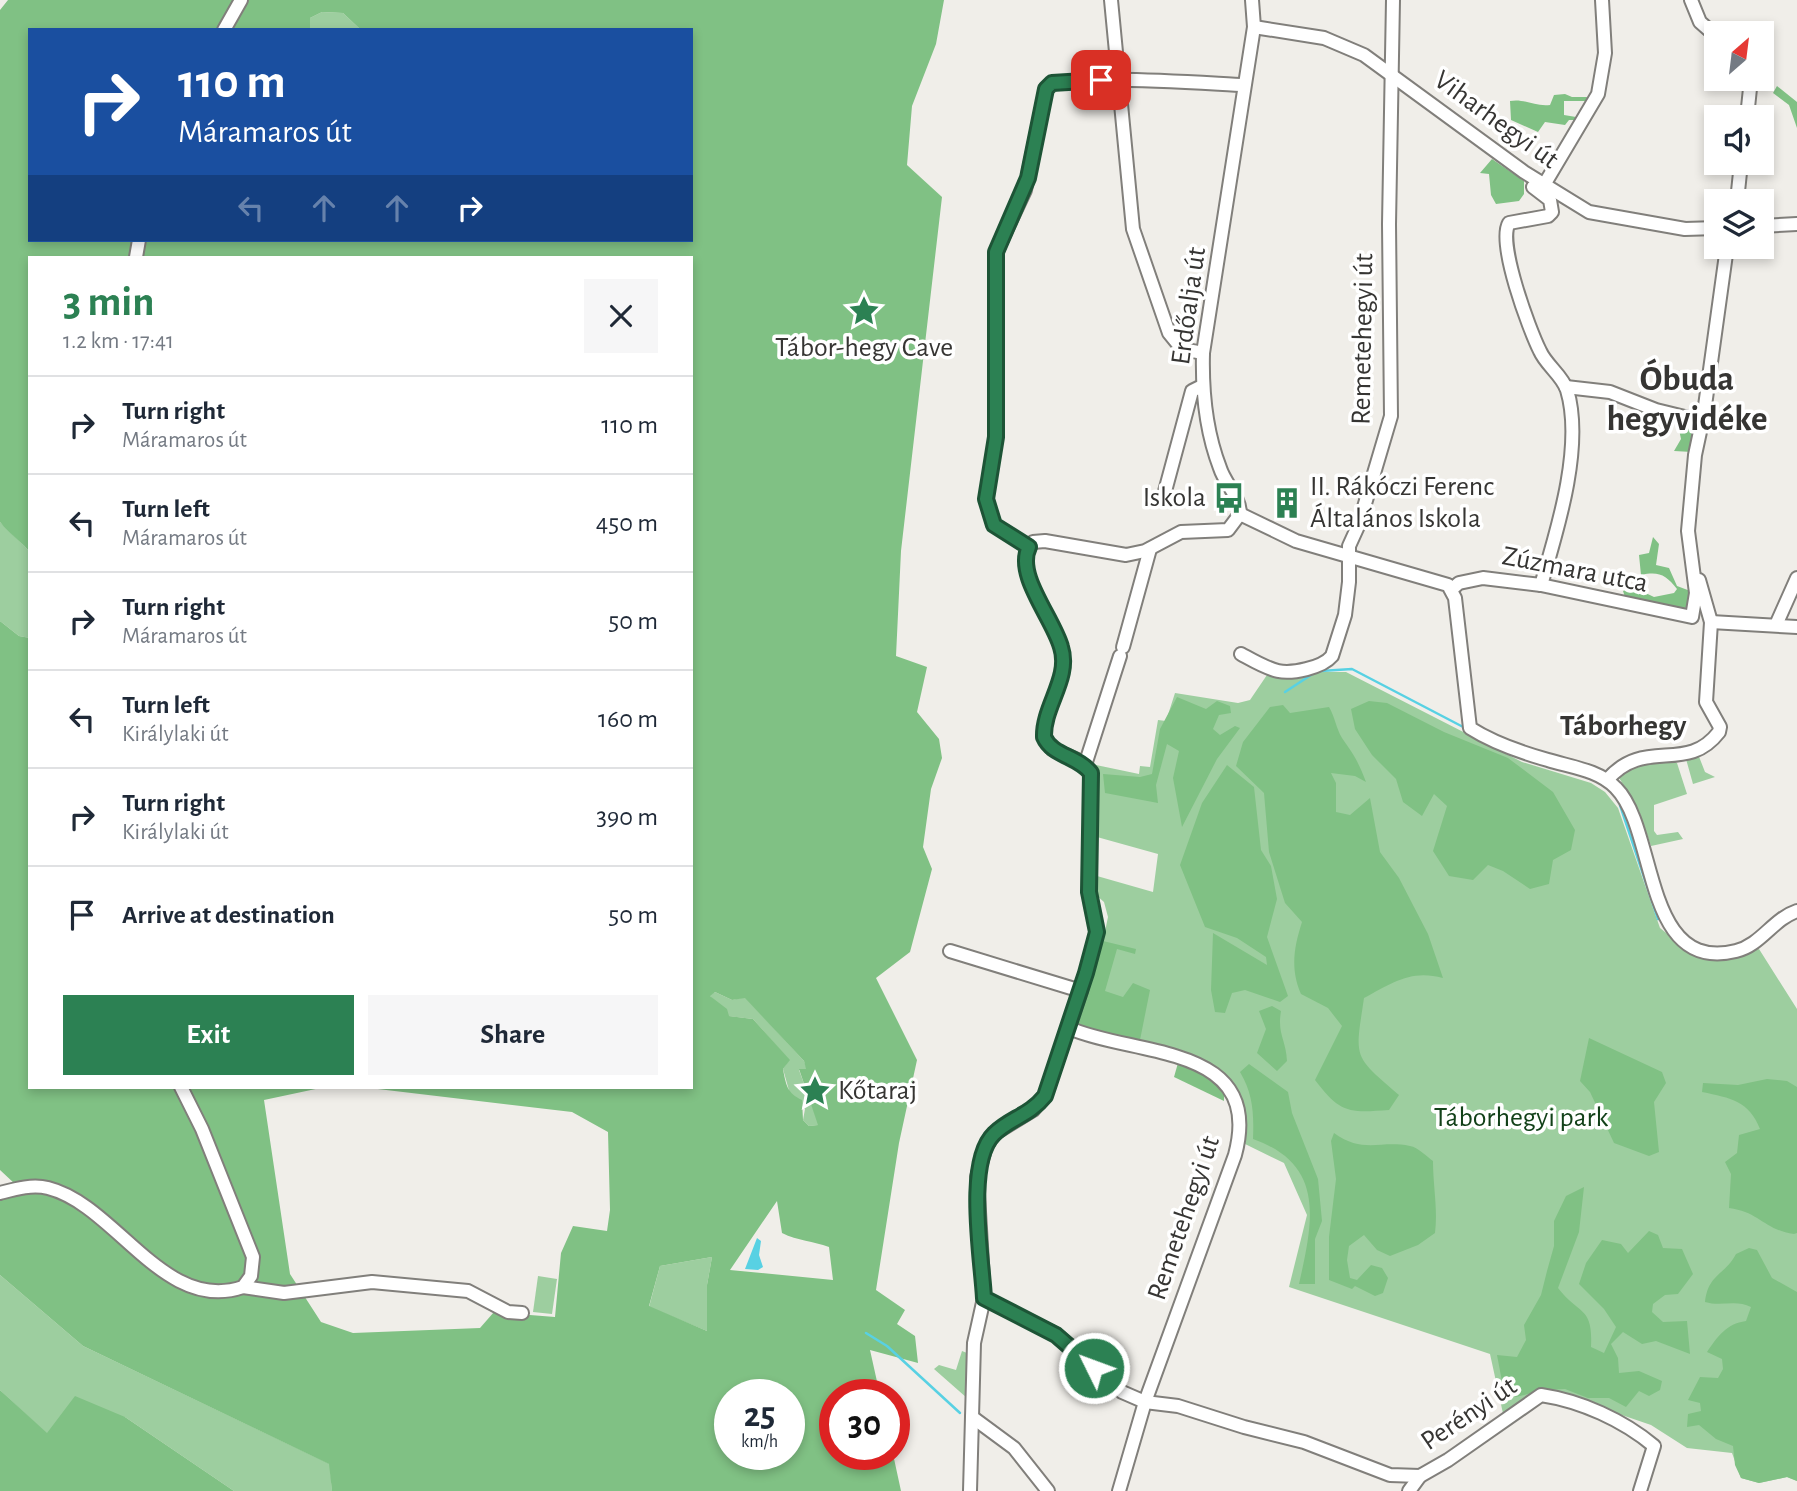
<!DOCTYPE html>
<meta charset="utf-8">
<style>
:root{--surface:#fff;--page:#f6f6f7;--text:#1f2937;--muted:#747a83;--line:#e0e1e3;--accent:#2c8153}
body{margin:0;font-family:"Alegreya Sans",sans-serif;background:var(--page);color:var(--text);height:100vh;display:flex;flex-direction:column;font-size:26px;white-space:nowrap}
*{box-sizing:border-box;margin:0}
p{font-size:23px;color:var(--muted)}
.icon{flex:none;width:38px;height:38px;fill:none;stroke:currentColor;stroke-width:2;stroke-linecap:round;stroke-linejoin:round}
.map{position:relative;flex:1;overflow:hidden}
.details{position:absolute;left:28px;top:256px;width:665px;height:833px;display:flex;flex-direction:column;background:var(--surface);border-radius:0px;box-shadow:0 4px 10px #0003}
.details>*{flex:none}
.guide{position:absolute;left:28px;top:28px;width:665px;height:214px;border-radius:0px;box-shadow:0 4px 10px #0003;background:#1a4fa0;color:#fff;overflow:hidden}
.needle{width:46px;rotate:28deg}
.fabs{position:absolute;left:1704px;top:21px;display:grid;gap:14px}
.fabs a{display:grid;place-items:center;width:70px;height:70px;border-radius:0px;background:var(--surface);box-shadow:0 4px 10px #0003;font-size:35px}
.speed{position:absolute;left:714px;top:1379px;display:flex;gap:14px;font-size:35px;font-weight:700;text-align:center}
.speed>*{display:grid;place-content:center;width:91px;height:91px;border-radius:50%;background:var(--surface);box-shadow:0 4px 10px #0003;line-height:1}
.speed small{font-size:18px;font-weight:400}
.speed .limit{border:10px solid #d22;background:#fff;color:#111}
.pin{position:absolute;display:grid;place-items:center;width:60px;height:60px;color:#fff;margin:-30px;border-radius:14px;box-shadow:0 4px 10px #0006}
.me{position:absolute;width:77px;margin:-38px;rotate:312deg;stroke-linejoin:round;filter:drop-shadow(0 0 5px #0008)}
.turn{display:flex;align-items:center;gap:24px;height:147px;padding:0 35px;font-size:32px}
.turn .icon{width:91px;height:91px;stroke-width:2.5}
.turn b{display:block;font-size:49px;line-height:60px}
.lanes{display:flex;align-items:center;height:66px;padding:0 35px;background:#0003;justify-content:center;gap:35px;direction:ltr}
.lanes .off{opacity:.35}
.round{display:grid;place-items:center;flex:none;width:74px;height:74px;border-radius:0px;background:var(--page)}
.overview{display:flex;align-items:center;justify-content:space-between;height:119px;padding:0 35px}
h1{font-size:42px;font-weight:700;line-height:52px;color:var(--accent)}
.action{display:flex;gap:14px;margin-top:auto;padding:14px 35px}
.action a{flex:1;height:80px;border-radius:0px;background:var(--accent);color:#fff;font-size:28px;font-weight:700;line-height:80px;text-align:center}
.action a+a{background:var(--page);color:var(--text)}
ul{padding:0;list-style:none}
li{display:flex;align-items:center;gap:21px;height:98px;padding:0 35px;border-top:2px solid var(--line)}
li div{flex:1}
li b{display:block;font-size:26px}
li em{font-style:normal}
.map>svg:first-child{display:block}
.green{fill:#9dce9f}
.forest{fill:#80c184;fill-rule:evenodd}
.water{fill:#58d1e3}
.lines{fill:none;stroke-linecap:round;stroke-linejoin:round}
.stream{stroke:#58d1e3;stroke-width:2.5}
.minor-casing{stroke:#817f7b;stroke-width:16}
.minor{stroke:#fff;stroke-width:12}
.route-casing{stroke:#1d5436;stroke-width:18}
.route{stroke:#2c8153;stroke-width:12}
.labels{text-anchor:middle;dominant-baseline:central;stroke-width:7;stroke-linejoin:round;paint-order:stroke}
.street-label{font-size:28px;fill:#363533;stroke:#fff}
.poi-label{font-size:28px;fill:#363533;stroke:#fff;text-anchor:start}
.park-label{font-size:28px;fill:#124119;stroke:#fff}
.neighbourhood-label{font-size:30px;font-weight:bold;fill:#363533;stroke:#fff}
.district-label{font-size:35px;font-weight:bold;fill:#363533;stroke:#fff}
</style>
<div class="map">
<svg width="1797" height="1491" viewBox="0 0 1797 1491">
<rect width="100%" height="100%" fill="#f0eee9"/>
<g class="green">
<path d="M322,12L343,13L361,30H310V18Z"/>
<path d="M0,522C9,533 25,544 30,553V638L19,636L0,621Z"/>
<path d="M1269,672H1346L1522,762L1591,783L1605,792L1618,808L1660,928L1680,944L1704,956L1733,957L1759,949L1797,1009V1481L1787,1477L1759,1483L1741,1478L1732,1453L1687,1448L1651,1425L1572,1398L1540,1393L1504,1418L1490,1354L1289,1287L1307,1215L1284,1163L1243,1143C1264,1058 1161,1050 1104,1035L1103,941L1108,917L1104,902L1096,895L1097,876L1153,892L1158,854L1097,837L1096,765L1139,774L1140,766L1150,767L1158,720L1166,721L1175,693L1238,703L1250,700Z"/>
<path d="M1698,754L1705,772L1715,777L1693,784L1686,759Z"/>
<path d="M1662,759L1677,763L1687,794L1654,805V831L1657,835L1678,832L1683,839L1651,846L1639,811L1618,776L1626,766Z"/>
<path d="M715,992L732,1000L745,997L804,1061L807,1069L799,1070L819,1125L809,1126L803,1120L805,1109L790,1094L783,1069L789,1060L753,1019L728,1016L709,995Z"/>
<path d="M712,1257L707,1285V1331L649,1307L660,1266Z"/>
<path d="M0,1275L83,1346L330,1464L332,1491H234L125,1417L47,1434L0,1390Z"/>
<path d="M538,1276L557,1279L552,1314L533,1312Z"/>
<path d="M962,1351L967,1353V1398L934,1369L939,1365L956,1370Z"/>
</g>
<g class="forest">
<path d="M8,0H944L936,44L912,106L907,165L942,197L901,551L896,656L927,667L917,712L939,739L942,758L931,789L923,847L932,869L910,952L876,978L917,1060L899,1143L876,1290L905,1310L897,1324L915,1336L918,1363L870,1350L880,1395H835V1454H893L901,1491H332L329,1464L83,1346L0,1275V1187L15,1184L0,1170V621L19,636L30,638V1087H325L264,1100L290,1274L321,1322L353,1333L480,1328L494,1312L555,1317L561,1253L573,1226L607,1231L610,1210L608,1132L572,1112L361,1087H691V257H30V553C25,544 9,534 0,522V10ZM322,12L343,13L361,30H691V240H30V30H310V18ZM715,992L732,1000L745,998L804,1061L806,1069H799L818,1125L809,1126L803,1120L802,1100C787,1093 786,1085 783,1069L790,1060L753,1019L729,1016L727,1009L710,996ZM777,1201L782,1233C798,1241 813,1241 829,1247L833,1280L730,1270ZM712,1257L707,1285V1331L649,1306L660,1266ZM730,1395H789V1454H730Z"/>
<path d="M1777,86L1797,102V128L1789,105L1773,93Z"/>
<path d="M1565,94L1572,97H1587L1586,101H1564V115L1576,117L1577,120H1569L1565,125L1545,122L1538,132L1511,120L1510,101C1524,98 1535,107 1550,105L1554,95Z"/>
<path d="M1492,159L1524,181V194L1519,201L1496,204L1491,195L1489,174L1480,173Z"/>
<path d="M1688,421L1693,423L1692,452L1674,451L1681,439L1678,425L1686,426Z"/>
<path d="M1653,537L1659,544L1656,565L1669,568L1677,586L1693,592L1689,605L1683,609L1625,597L1623,591L1633,587L1654,597L1674,593L1677,589C1666,575 1659,571 1641,575L1639,555L1649,553Z"/>
<path d="M1177,697L1206,709L1217,701L1230,706L1231,713L1219,715L1213,729L1220,735L1235,726L1240,728L1217,759L1182,827L1173,778L1179,751L1167,744L1156,785L1158,803L1105,793L1103,774L1140,777L1152,774L1160,729Z"/>
<path d="M1369,701L1387,703L1444,732L1508,758L1553,792L1575,830L1571,850L1553,860L1549,884L1530,889L1503,871L1488,865L1473,880L1449,876L1433,851L1447,806L1434,794L1422,816L1403,802L1396,779L1372,755L1355,729L1351,709Z"/>
<path d="M1283,705L1290,713L1329,707C1335,717 1336,728 1342,738C1354,755 1358,761 1366,782L1355,776L1331,773L1336,783V812L1350,815L1370,798L1380,852L1399,878L1428,934L1443,978C1411,969 1392,983 1364,998C1355,1059 1352,1055 1399,1095L1389,1110C1348,1113 1340,1113 1315,1080L1342,1026L1328,1008L1301,994C1290,969 1294,947 1302,922L1285,903L1269,852L1264,793L1236,766L1243,742L1270,707Z"/>
<path d="M1227,765L1254,787L1261,850L1271,866L1277,899L1267,937L1288,996L1280,1002L1245,990L1232,993L1225,1013L1215,1012L1211,990L1213,933L1267,965L1266,957L1237,938L1205,927L1180,865L1202,803Z"/>
<path d="M1103,941L1136,949L1135,954L1117,949L1105,991L1123,997L1133,983L1150,990L1140,1040L1104,1035L1078,1025Z"/>
<path d="M1272,1006L1281,1011C1277,1034 1286,1039 1287,1061L1277,1071L1257,1053L1266,1029L1259,1011Z"/>
<path d="M1589,1038L1662,1072L1666,1083L1654,1102L1659,1152L1649,1156L1614,1143L1590,1092L1580,1081Z"/>
<path d="M1178,1063L1210,1076L1224,1092V1101L1174,1077Z"/>
<path d="M1249,1064L1288,1092L1292,1113L1318,1179L1322,1221L1315,1239V1284H1299C1313,1221 1326,1165 1253,1139C1254,1113 1253,1094 1240,1072Z"/>
<path d="M1767,1079L1787,1081L1797,1087V1233L1794,1234C1764,1230 1760,1212 1729,1208L1731,1174L1725,1162L1737,1153L1739,1135L1760,1129C1749,1101 1731,1098 1702,1092L1703,1083L1738,1085Z"/>
<path d="M1334,1133C1363,1154 1380,1140 1410,1146C1418,1147 1427,1157 1433,1161C1433,1186 1438,1209 1435,1233L1418,1245L1390,1256L1377,1250L1364,1235L1349,1246L1347,1260L1350,1278L1357,1280L1371,1265L1382,1268L1388,1278L1383,1293L1375,1296L1355,1286L1352,1289L1329,1280V1237L1336,1179L1331,1141Z"/>
<path d="M1584,1187L1579,1232L1558,1288C1580,1316 1593,1306 1591,1347L1604,1353L1616,1327L1604,1309L1579,1284L1586,1263L1602,1240L1621,1244L1628,1253L1649,1231L1658,1235L1663,1248L1682,1249L1693,1274L1678,1294L1665,1295L1653,1304L1652,1312L1663,1322L1687,1321L1690,1354L1656,1341L1642,1344L1623,1332L1611,1344L1618,1358L1619,1373L1639,1371L1662,1381L1660,1390L1649,1396L1639,1391L1626,1407L1609,1398H1588L1565,1389L1543,1390L1516,1397L1504,1392L1497,1355L1517,1357L1526,1340L1524,1325L1541,1295L1547,1271L1554,1246V1221L1566,1196Z"/>
<path d="M1749,1248L1757,1250L1772,1278L1797,1292V1481L1787,1477L1759,1483L1741,1478L1735,1465L1733,1446L1716,1439L1699,1425L1687,1427L1688,1414L1701,1411L1700,1403L1688,1400L1700,1377L1718,1378L1723,1369L1722,1359L1707,1352C1718,1336 1726,1324 1746,1321L1751,1307C1736,1299 1721,1307 1705,1302C1708,1274 1725,1275 1736,1254Z"/>
<path d="M0,1390L47,1433L75,1396L125,1417L234,1491H0Z"/>
</g>
<path class="water" d="M757,1238L761,1241L759,1255L763,1267L758,1270L745,1269Z"/>
<g class="lines">
<g class="stream">
<path d="M1321,671L1352,669L1467,729"/>
<path d="M1285,692L1314,673"/>
<path d="M1620,805L1658,919"/>
<path d="M866,1333L887,1346L960,1413"/>
</g>
<defs>
<g id="minor">
<path d="M1111,0L1133,229L1169,333L1182,349L1203,353"/>
<path d="M1691,0L1700,22L1717,37"/>
<path d="M1254,27L1324,38L1364,55L1524,172L1589,212L1685,229L1717,228"/>
<path d="M224,30L241,0"/>
<path d="M1747,117L1751,79"/>
<path d="M1544,185L1598,94L1605,53L1602,0"/>
<path d="M1533,187L1550,200L1552,212L1548,216L1509,223C1497,243 1529,329 1540,351C1546,365 1562,375 1567,390C1584,446 1557,531 1541,585"/>
<path d="M1737,201L1741,163"/>
<path d="M1762,226L1797,224"/>
<path d="M136,257L139,240"/>
<path d="M1566,387L1610,392L1656,410L1701,421"/>
<path d="M1164,495L1192,391L1202,386"/>
<path d="M1240,514L1296,541L1448,585L1455,598L1470,728C1492,742 1523,753 1548,760C1571,767 1599,770 1616,788C1658,830 1642,974 1736,951C1761,945 1773,919 1797,911"/>
<path d="M1240,514C1240,496 1225,484 1220,468C1206,432 1202,392 1203,353L1254,27L1252,0"/>
<path d="M1029,547L994,525L986,499L996,437V252L1025,190L1046,88C1062,72 1213,84 1244,85"/>
<path d="M1029,547L1033,542L1045,541L1126,555L1145,551L1181,532L1228,530L1240,514"/>
<path d="M1452,589L1459,583L1483,578L1541,585L1692,617L1696,593L1688,531L1695,455L1704,413L1727,247"/>
<path d="M1711,622L1797,627"/>
<path d="M1776,625L1797,578"/>
<path d="M1123,647L1150,549"/>
<path d="M1241,654C1252,660 1265,668 1278,671C1292,674 1322,668 1332,656L1345,615L1349,582V546L1359,524L1391,416L1389,224L1393,0"/>
<path d="M1085,765L1120,656"/>
<path d="M1607,780C1645,736 1686,775 1719,732L1720,727L1706,702L1711,622L1699,580"/>
<path d="M950,951L1081,991"/>
<path d="M1069,1028C1135,1057 1265,1043 1235,1155L1145,1402L1119,1491"/>
<path d="M0,1193C15,1189 32,1184 48,1188C116,1205 164,1314 243,1287L251,1276L253,1257L202,1129L181,1087"/>
<path d="M243,1287L284,1293L372,1282L468,1291L508,1312L522,1313"/>
<path d="M984,1298L1057,1335L1122,1392L1145,1402L1178,1406L1244,1427L1304,1442L1390,1475L1420,1476L1448,1460L1541,1395C1581,1401 1623,1420 1654,1446L1640,1491"/>
<path d="M972,1417L1014,1448L1048,1491"/>
<path d="M970,1491L974,1343L984,1298L977,1177L986,1146L994,1134L1033,1110L1045,1096L1081,991L1097,932L1089,892L1091,773L1080,761L1052,749L1044,737C1043,706 1071,678 1061,647C1053,618 1015,575 1029,547"/>
<path d="M1409,1491L1420,1476"/>
</g>
</defs>
<use href="#minor" class="minor-casing"/>
<use href="#minor" class="minor"/>
</g>
<g class="lines">
<defs>
<path id="route" d="M1094,1368L1056,1335L984,1298C982,1259 965,1162 994,1134C1010,1118 1029,1116 1045,1096L1086,973L1097,932L1089,892L1091,773C1078,756 1052,756 1044,737C1043,706 1071,678 1061,647C1053,618 1015,575 1029,547L994,525L986,499L996,437V252L1028,178L1046,89L1052,83L1101,80"/>
</defs>
<use href="#route" class="route-casing"/>
<use href="#route" class="route"/>
</g>
<defs>
<symbol id="sight-bare" viewBox="-9 -9 18 18"><path d="M0-6L1.8-2.2L6-1.7L2.9 1.2L3.7 5.4L0 3.3L-3.7 5.4L-2.9 1.2L-6-1.7L-1.8-2.2Z" fill="#2c8153" stroke="#fff" stroke-width="2.5" paint-order="stroke"/></symbol>
<symbol id="bus-bare" viewBox="-9 -9 18 18"><path d="M-5-6H5V4H4V6H2V4H-2V6H-4V4H-5ZM-3.5-4V0h7V-4ZM-3.5 1.2v1.5H-2V1.2ZM2 1.2v1.5H3.5V1.2Z" fill="#2c8153" stroke="#fff" stroke-width="2.5" paint-order="stroke"/></symbol>
<symbol id="building-bare" viewBox="-9 -9 18 18"><path d="M-4-6H4V6H1V3H-1V6H-4ZM-2.5-4.3h1.7v1.8h-1.7ZM.8-4.3h1.7v1.8H.8ZM-2.5-1h1.7V.8h-1.7ZM.8-1h1.7V.8H.8Z" fill="#2c8153" stroke="#fff" stroke-width="2.5" paint-order="stroke"/></symbol>
</defs>
<g fill-rule="evenodd">
<use href="#sight-bare" x="842" y="289" width="44" height="44"/>
<use href="#bus-bare" x="1207" y="476" width="44" height="44"/>
<use href="#building-bare" x="1265" y="481" width="44" height="44"/>
<use href="#sight-bare" x="793" y="1069" width="44" height="44"/>
</g>
<g class="labels">
<g class="street-label">
<text transform="translate(1496 120) rotate(36)">Viharhegyi út</text>
<text transform="translate(1189 306) rotate(-82)">Erdőalja út</text>
<text transform="translate(1363 339) rotate(-89)">Remetehegyi út</text>
<text transform="translate(1575 570) rotate(11)">Zúzmara utca</text>
<text transform="translate(1184 1218) rotate(-71)">Remetehegyi út</text>
<text transform="translate(1469 1414) rotate(-34)">Perényi út</text>
</g>
<g class="poi-label">
<text x="864" y="348" text-anchor="middle">Tábor-hegy Cave</text>
<text x="1310" y="487">II. Rákóczi Ferenc<tspan x="1310" dy="32">Általános Iskola</tspan></text>
<text x="1206" y="498" text-anchor="end">Iskola</text>
<text x="838" y="1091">Kőtaraj</text>
</g>
<g class="park-label">
<text x="1521" y="1118">Táborhegyi park</text>
</g>
<g class="neighbourhood-label">
<text x="1623" y="726">Táborhegy</text>
</g>
<g class="district-label">
<text x="1687" y="379">Óbuda<tspan x="1687" dy="40">hegyvidéke</tspan></text>
</g>
</g>
</svg>
<div class="fabs">
<a><svg class="needle" viewBox="-14 -14 28 28"><path d="M0-13l5 13h-10z" fill="#e53935"/><path d="M0 13l5-13h-10z" fill="#747a83"/></svg></a>
<a><svg class="icon" aria-label="sound" viewBox="0 0 24 24"><path d="M4 9h4l5-4v14l-5-4H4zM17 9q2 3 0 6"/></svg></a>
<a><svg class="icon" aria-label="layers" viewBox="0 0 24 24"><path d="M12 4l9 5-9 5-9-5zM3 14l9 5 9-5"/></svg></a>
</div>
<div class="speed"><div>25<small>km/h</small></div><div class="limit">30</div></div>
<div class="pin" style="left:1101px;top:80px;background:#d93025"><svg class="icon" aria-label="arrive" viewBox="0 0 24 24"><path d="M6 21V4h12l-3 4 3 4H6"/></svg></div>
<svg class="me" style="left:1094px;top:1368px" viewBox="-20 -20 40 40"><circle r="17" fill="#2c8153" stroke="#fff" stroke-width="3"/><path d="M0-11L8 9 0 5-8 9z" fill="#fff"/></svg>
<div class="guide">
<div class="turn"><svg class="icon" aria-label="right" viewBox="0 0 24 24"><path d="M7 20v-9h11M14 6l5 5-5 5"/></svg><div><b>110 m</b>Máramaros út</div></div>
<div class="lanes"><svg class="icon off" aria-label="left" viewBox="0 0 24 24"><path d="M17 20v-9H6M10 6l-5 5 5 5"/></svg><svg class="icon off" aria-label="ahead" viewBox="0 0 24 24"><path d="M12 20V5M6 11l6-6 6 6"/></svg><svg class="icon off" aria-label="ahead" viewBox="0 0 24 24"><path d="M12 20V5M6 11l6-6 6 6"/></svg><svg class="icon" aria-label="right" viewBox="0 0 24 24"><path d="M7 20v-9h11M14 6l5 5-5 5"/></svg></div>
</div>
<section class="details">
<div class="overview"><div><h1>3 min</h1><p>1.2 km · 17:41</p></div><a class="round"><svg class="icon" aria-label="close" viewBox="0 0 24 24"><path d="M6 6l12 12M18 6L6 18"/></svg></a></div>
<ul>
<li><svg class="icon" aria-label="right" viewBox="0 0 24 24"><path d="M7 20v-9h11M14 6l5 5-5 5"/></svg><div><b>Turn right</b><p>Máramaros út</p></div><em>110 m</em></li>
<li><svg class="icon" aria-label="left" viewBox="0 0 24 24"><path d="M17 20v-9H6M10 6l-5 5 5 5"/></svg><div><b>Turn left</b><p>Máramaros út</p></div><em>450 m</em></li>
<li><svg class="icon" aria-label="right" viewBox="0 0 24 24"><path d="M7 20v-9h11M14 6l5 5-5 5"/></svg><div><b>Turn right</b><p>Máramaros út</p></div><em>50 m</em></li>
<li><svg class="icon" aria-label="left" viewBox="0 0 24 24"><path d="M17 20v-9H6M10 6l-5 5 5 5"/></svg><div><b>Turn left</b><p>Királylaki út</p></div><em>160 m</em></li>
<li><svg class="icon" aria-label="right" viewBox="0 0 24 24"><path d="M7 20v-9h11M14 6l5 5-5 5"/></svg><div><b>Turn right</b><p>Királylaki út</p></div><em>390 m</em></li>
<li><svg class="icon" aria-label="arrive" viewBox="0 0 24 24"><path d="M6 21V4h12l-3 4 3 4H6"/></svg><div><b>Arrive at destination</b></div><em>50 m</em></li>
</ul>
<div class="action"><a>Exit</a><a>Share</a></div>
</section>
</div>
